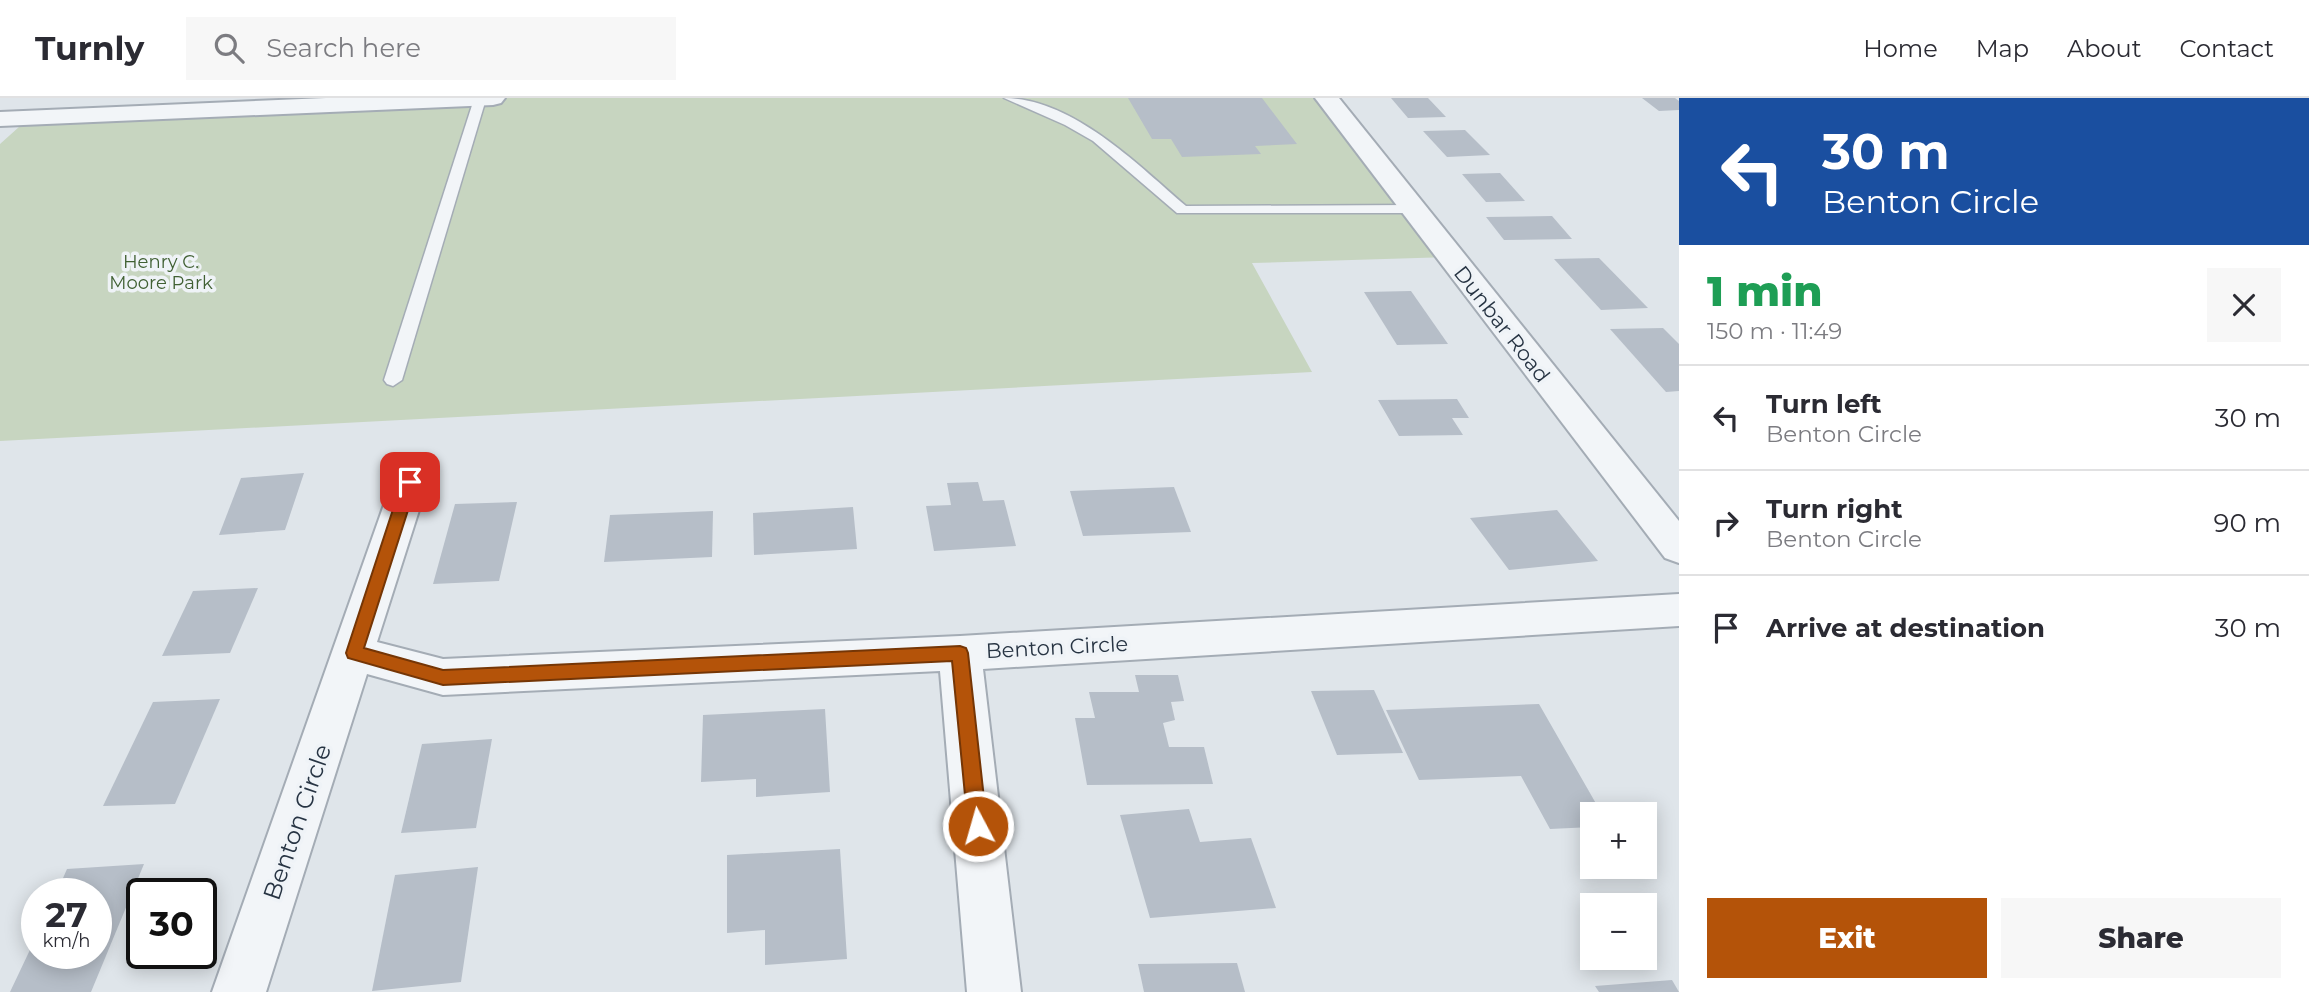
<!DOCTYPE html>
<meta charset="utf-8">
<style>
:root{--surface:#fff;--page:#f7f7f7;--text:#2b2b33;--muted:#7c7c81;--line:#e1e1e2;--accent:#b45309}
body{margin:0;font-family:Montserrat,sans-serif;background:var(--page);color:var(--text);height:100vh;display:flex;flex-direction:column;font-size:26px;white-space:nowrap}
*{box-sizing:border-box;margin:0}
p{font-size:23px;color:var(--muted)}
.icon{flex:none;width:38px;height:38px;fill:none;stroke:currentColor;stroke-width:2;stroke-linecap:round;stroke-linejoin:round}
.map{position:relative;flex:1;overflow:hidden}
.details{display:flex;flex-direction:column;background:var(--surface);width:630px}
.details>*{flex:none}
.top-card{background:#1a4fa0;color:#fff;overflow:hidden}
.tools{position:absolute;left:1580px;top:704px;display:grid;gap:14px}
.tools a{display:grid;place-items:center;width:77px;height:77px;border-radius:0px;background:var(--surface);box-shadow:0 4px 18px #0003;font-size:35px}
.speed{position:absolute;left:21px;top:780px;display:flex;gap:14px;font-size:35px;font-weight:700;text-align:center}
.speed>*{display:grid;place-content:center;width:91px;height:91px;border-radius:50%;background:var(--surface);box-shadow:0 4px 18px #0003;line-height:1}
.speed small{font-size:18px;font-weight:400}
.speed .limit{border:4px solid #111;border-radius:10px;background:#fff;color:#111}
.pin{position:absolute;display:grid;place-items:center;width:60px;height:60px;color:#fff;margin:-30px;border-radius:14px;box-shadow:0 4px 10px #0006}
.me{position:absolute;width:77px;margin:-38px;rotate:354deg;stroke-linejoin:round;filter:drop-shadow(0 0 5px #0008)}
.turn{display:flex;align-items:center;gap:24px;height:147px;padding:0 28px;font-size:32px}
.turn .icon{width:91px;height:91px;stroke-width:2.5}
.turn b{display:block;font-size:49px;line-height:60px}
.round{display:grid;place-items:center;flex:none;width:74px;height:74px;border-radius:0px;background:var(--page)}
.headline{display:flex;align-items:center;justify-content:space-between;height:119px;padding:0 28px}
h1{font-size:42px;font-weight:800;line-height:52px;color:#1e9e55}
.action{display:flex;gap:14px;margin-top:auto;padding:14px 28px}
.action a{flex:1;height:80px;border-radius:0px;background:var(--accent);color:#fff;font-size:28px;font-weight:800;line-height:80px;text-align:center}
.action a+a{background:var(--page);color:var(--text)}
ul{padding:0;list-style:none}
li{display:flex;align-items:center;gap:21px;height:105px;padding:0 28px;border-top:2px solid var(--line)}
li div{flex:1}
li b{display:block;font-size:26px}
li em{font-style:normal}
header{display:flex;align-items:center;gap:42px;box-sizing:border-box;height:98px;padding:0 35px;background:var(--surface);border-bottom:2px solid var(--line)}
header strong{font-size:33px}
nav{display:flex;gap:38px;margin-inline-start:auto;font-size:24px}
.search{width:490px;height:63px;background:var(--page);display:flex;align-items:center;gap:18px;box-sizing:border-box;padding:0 24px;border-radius:0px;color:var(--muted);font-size:26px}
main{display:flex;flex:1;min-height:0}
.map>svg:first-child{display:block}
.green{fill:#c7d5c0}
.building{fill:#b6bec8}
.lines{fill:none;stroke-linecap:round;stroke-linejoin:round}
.service-casing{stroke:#a4acb5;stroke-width:3}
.minor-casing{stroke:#a4acb5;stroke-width:4}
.tertiary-casing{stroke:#a4acb5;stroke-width:4}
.service{fill:#f2f5f8;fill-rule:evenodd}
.minor{fill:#f2f5f8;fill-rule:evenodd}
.tertiary{fill:#f2f5f8;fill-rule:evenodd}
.route{fill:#b45309;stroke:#753606;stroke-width:2}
.labels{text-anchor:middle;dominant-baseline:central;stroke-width:7;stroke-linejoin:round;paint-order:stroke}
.far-park-label{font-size:18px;fill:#406033;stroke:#eff3f7}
.street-label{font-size:21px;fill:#273443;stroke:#eff3f7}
.near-street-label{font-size:24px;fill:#273443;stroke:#eff3f7}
</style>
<header>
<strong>Turnly</strong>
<div class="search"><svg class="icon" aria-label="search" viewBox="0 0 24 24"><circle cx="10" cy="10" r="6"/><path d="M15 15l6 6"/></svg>Search here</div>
<nav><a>Home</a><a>Map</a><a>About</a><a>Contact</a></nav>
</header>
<main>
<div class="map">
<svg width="1679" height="894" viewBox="0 0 1679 894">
<rect width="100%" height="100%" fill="#dfe5ea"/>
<path class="green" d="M493,0H1327L1450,159L1252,165L1312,274L0,343V46L29,20Z"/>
<g class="building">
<path d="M1128,0H1262L1297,46L1255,48L1261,56L1182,59L1171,41H1152Z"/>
<path d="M1391,0H1428L1446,19L1408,20Z"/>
<path d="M1642,0H1675L1679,3V12L1659,13Z"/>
<path d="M1465,32L1490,57L1447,59L1423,33Z"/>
<path d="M1500,75L1525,103L1486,104L1462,76Z"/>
<path d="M1552,118L1572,141L1504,142L1486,119Z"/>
<path d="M1599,160L1648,210L1601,212L1554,161Z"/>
<path d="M1411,193L1448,246L1397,247L1364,194Z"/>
<path d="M1663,230L1679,246V293L1666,294L1610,231Z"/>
<path d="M1457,301L1469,320H1452L1463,337L1399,338L1378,302Z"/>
<path d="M304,375L285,432L219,437L241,380Z"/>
<path d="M978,384L983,403L1004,402L1016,448L934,453L926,408L951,407L947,385Z"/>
<path d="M1174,389L1191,434L1083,438L1070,393Z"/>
<path d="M517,404L499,483L433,486L455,406Z"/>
<path d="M853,409L857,451L754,457L753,415Z"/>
<path d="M1557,412L1598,463L1509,472L1470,420Z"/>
<path d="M713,413L712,459L604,464L610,417Z"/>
<path d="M258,490L230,555L162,558L193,493Z"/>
<path d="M1135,577H1178L1184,603L1171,604L1175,622L1163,625L1169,649H1204L1213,686L1087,687L1075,620H1095L1089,594H1139Z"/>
<path d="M1374,592L1403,655L1337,657L1311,593Z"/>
<path d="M220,601L175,706L103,708L153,604Z"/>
<path d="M1539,606L1602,716H1592V729L1550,731L1521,678L1419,682L1386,612Z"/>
<path d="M825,611L830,694L756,699V681L701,684L703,617Z"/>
<path d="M492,641L476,730L401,735L422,646Z"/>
<path d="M1189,711L1200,744L1251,740L1276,810L1150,820L1120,717Z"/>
<path d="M840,751L847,861L765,867V832L727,835V757Z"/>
<path d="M144,766L91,894H10L37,837V856H96V796H56L67,771Z"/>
<path d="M478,769L461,884L372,893L395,777Z"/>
<path d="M1237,865L1245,894H1144L1138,866Z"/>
<path d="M1672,882L1679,894H1599L1595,888Z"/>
</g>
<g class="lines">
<defs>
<g id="service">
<path d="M1004,0C1072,0 1137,66 1186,108L1413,107L1420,111L1413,115H1177L1093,43L1065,27Z"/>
<path d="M474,1H486L402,282L393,288L387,286L384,282Z"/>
</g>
<g id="minor">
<path d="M326,0H505L501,5L493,7L0,28V14Z"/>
<path d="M410,371L423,375L428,384L377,544L443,561L960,538L1679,496V528L983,571L1021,894H967L940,573L443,597L367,576L266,894H212L392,384L397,375Z"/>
</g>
<path id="tertiary" d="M1315,0H1339L1679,423V465L1665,460Z"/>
</defs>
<use href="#service" class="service-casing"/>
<use href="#minor" class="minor-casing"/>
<use href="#tertiary" class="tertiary-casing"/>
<use href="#service" class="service"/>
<use href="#minor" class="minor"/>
<use href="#tertiary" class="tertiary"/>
</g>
<path class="route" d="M410,378L417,384L364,550L443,572L960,548L966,550L968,555L987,728L985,735L978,737L971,735L968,728L952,563L443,587L348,560L346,555L402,384Z"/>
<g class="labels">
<g class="far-park-label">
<text x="161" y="164">Henry C.<tspan x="161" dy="21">Moore Park</tspan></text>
</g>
<g class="street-label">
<text transform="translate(1502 226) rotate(52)">Dunbar Road</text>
<text transform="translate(1057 549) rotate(-3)">Benton Circle</text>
</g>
<g class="near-street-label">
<text transform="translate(297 724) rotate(-71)">Benton Circle</text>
</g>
</g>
</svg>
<div class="tools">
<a>+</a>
<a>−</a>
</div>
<div class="speed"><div>27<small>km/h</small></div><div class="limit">30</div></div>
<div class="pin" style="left:410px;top:384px;background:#d93025"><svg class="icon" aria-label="arrive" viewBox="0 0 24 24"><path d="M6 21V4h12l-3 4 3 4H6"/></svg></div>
<svg class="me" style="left:978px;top:728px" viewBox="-20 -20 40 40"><circle r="17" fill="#b45309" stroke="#fff" stroke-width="3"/><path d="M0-11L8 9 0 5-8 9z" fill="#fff"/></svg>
</div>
<section class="details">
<div class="top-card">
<div class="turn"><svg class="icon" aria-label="left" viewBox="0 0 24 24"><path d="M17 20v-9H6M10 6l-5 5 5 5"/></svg><div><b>30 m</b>Benton Circle</div></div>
</div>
<div class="headline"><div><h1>1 min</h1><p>150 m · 11:49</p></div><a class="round"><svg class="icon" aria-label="close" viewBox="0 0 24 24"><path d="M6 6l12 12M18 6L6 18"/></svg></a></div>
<ul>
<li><svg class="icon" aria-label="left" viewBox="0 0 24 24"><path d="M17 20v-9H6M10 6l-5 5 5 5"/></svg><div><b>Turn left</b><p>Benton Circle</p></div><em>30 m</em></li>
<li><svg class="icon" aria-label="right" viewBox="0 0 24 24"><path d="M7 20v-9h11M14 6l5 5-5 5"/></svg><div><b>Turn right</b><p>Benton Circle</p></div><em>90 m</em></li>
<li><svg class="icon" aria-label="arrive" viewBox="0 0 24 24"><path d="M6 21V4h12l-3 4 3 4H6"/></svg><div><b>Arrive at destination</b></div><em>30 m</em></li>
</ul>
<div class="action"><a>Exit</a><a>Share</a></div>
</section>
</main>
